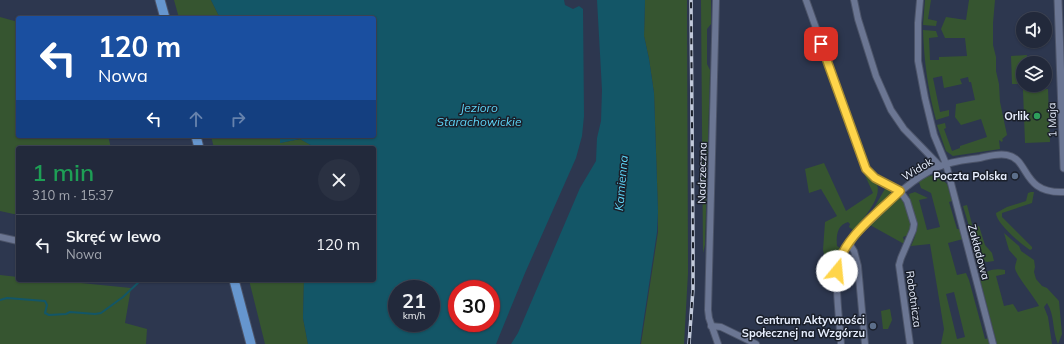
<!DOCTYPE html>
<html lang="pl">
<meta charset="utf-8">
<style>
:root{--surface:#22293b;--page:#2a3142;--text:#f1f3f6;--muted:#a2a6af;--line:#3f4555}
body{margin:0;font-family:Mulish,sans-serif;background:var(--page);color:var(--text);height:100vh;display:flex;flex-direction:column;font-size:15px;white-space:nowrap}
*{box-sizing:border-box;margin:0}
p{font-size:13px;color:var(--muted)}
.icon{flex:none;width:22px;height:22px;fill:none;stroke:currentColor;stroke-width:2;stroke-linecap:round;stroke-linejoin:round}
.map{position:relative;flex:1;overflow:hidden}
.details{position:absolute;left:16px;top:146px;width:360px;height:136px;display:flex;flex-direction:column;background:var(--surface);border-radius:4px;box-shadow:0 1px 3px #0004,0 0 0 1px var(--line)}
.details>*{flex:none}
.hud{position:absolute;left:16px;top:16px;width:360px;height:122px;border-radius:4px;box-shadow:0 1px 3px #0004,0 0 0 1px var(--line);background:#1a4fa0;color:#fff;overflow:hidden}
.controls{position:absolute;left:1016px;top:12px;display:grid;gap:8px}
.controls a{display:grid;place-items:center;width:36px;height:36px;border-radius:50%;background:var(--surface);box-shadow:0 1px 3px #0004,0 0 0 1px var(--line);font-size:20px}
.speed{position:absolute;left:388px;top:280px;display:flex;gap:8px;font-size:20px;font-weight:700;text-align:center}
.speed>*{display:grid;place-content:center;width:52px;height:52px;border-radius:50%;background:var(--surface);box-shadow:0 1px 3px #0004,0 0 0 1px var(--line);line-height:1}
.speed small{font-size:10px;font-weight:400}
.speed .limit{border:6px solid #d22;background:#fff;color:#111}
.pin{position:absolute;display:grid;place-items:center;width:34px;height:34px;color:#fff;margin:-17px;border-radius:8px;box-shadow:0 2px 6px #0006}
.me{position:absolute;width:44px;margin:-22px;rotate:17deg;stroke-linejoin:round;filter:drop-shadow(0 0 3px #0008)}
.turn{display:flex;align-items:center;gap:14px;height:84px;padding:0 16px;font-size:18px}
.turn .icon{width:52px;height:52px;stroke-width:2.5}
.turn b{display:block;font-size:28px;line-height:34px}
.lanes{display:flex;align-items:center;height:38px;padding:0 16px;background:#0003;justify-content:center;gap:20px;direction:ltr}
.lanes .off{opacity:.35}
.round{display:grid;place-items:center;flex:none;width:42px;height:42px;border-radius:21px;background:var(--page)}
.summary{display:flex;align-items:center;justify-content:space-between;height:68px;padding:0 16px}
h1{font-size:24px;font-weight:600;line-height:30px;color:#1e9e55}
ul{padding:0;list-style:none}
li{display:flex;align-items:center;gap:12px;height:60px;padding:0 16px;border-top:1px solid var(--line)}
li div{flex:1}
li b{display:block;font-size:15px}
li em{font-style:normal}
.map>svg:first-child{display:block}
.green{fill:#365530;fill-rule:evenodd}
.water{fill:#135667;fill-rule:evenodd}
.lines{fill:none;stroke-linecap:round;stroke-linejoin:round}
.stream{stroke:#135667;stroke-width:2}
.minor-casing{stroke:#4c5469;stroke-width:8}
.tertiary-casing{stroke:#4c5469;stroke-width:9}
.primary-casing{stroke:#4c5469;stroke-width:11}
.minor{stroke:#6b7693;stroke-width:6}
.tertiary{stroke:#6b7693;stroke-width:7}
.primary{stroke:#6696ce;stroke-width:9}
.rail-casing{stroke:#c2cadb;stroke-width:3.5}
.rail{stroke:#1a1f2a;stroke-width:2;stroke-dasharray:6;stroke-linecap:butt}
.route-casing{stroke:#a68a30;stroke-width:10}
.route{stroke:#ffd54a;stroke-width:7}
.leisure-dot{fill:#2e9e5b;stroke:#1a1f2a;stroke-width:1.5}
.service-dot{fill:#5c6f8a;stroke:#1a1f2a;stroke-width:1.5}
.labels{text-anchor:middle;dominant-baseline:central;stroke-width:3;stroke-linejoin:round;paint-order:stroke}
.poi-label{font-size:11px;font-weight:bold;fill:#e7eefe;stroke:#1a1f2a;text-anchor:end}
.street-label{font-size:11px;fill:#e7eefe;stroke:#1a1f2a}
.water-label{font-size:12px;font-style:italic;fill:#5dd4f6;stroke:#1a1f2a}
</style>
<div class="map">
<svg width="1064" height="344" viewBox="0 0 1064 344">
<rect width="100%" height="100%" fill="#2d374f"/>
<g class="green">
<path d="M174,0H211L220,18H179Z"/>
<path d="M645,0H687L688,273L684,344H641L658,232V212L654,93L649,59L644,36Z"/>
<path d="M701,0H711V24L707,29V64L710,70L705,245L703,253Z"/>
<path d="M925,0H931L928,19L937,21L936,26L923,25Z"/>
<path d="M969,0H995L993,23V45L996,57V71L999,84L1000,102L1007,135L1002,139L1003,140L1002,142L999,140L1000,149L953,156L946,151L937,125L945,123L946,128L944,129L952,151L960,148V146L987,137L981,119L961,125L955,117L956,104L975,100L971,82H969L968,77L960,79L962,84L944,88L942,76L933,78L940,112L949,110V116L936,120C928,90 924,61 923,30L936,31L938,37L929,38L930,60H939V57L967,56L965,38H945L941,29L946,17L966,20Z"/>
<path d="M0,17L18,22V136H108L111,148H18V215L0,211Z"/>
<path d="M1027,55V63H1023V84H1012L1011,56Z"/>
<path d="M1048,89L1050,142L1025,143L1023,90Z"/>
<path d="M211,136H280V143L300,139L316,148H214Z"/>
<path d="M824,163L846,211L873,193L863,171C867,175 872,178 875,181C886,194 862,221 853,230L849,227L850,224L848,222C837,225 836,236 837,246L842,249L835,265L834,280L830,279L823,250L825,222L837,216L821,189L809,193L805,169Z"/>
<path d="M937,174L947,184L952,201L949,202L957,229H960L963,239L948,243L957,275L966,273L969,280L985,339L989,338L990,344H941L944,329L930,244L911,246C922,225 912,216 909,194L915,192L928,198L919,200L927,230L940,227L931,193L921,188L919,182L926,177ZM954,292L965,337L957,339L946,294Z"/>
<path d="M886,187L891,192L887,200L867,220Z"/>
<path d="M1031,192H1034L1032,203L1002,213V217L1032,247V249L1030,250C1021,244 996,223 996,213L1007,207L1026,201L1028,193Z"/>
<path d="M901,198L905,200L912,225L911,234L903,237L904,241L909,238L906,245L870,225L897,199Z"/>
<path d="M967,205L973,228L979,226L985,245L992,253L994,261L987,262L979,260L963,206Z"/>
<path d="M1004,233L1019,246L1021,251L1034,260L1035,267L1034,272L1036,279L1042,286L1047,288L1059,301L1062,334L1058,344C1052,331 1055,315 1047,303L1044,307L1048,317L1052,344H997L980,279C984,270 995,268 1005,270V274L996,276L1004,306L1013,304L1018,312L1039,306C1034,296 1016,276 1015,268C1015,265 1016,263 1017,259L1009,250Z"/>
<path d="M0,275L18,277V280H51L131,288L125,323L147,329L146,344H0Z"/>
<path d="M249,280H304L303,318L308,344H265Z"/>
<path d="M890,309L892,320L888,329H883L881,311Z"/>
</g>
<g class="water">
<path d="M211,0H564L565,5L573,9L579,6L583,9L584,116L582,136L576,158L525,273L496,344H308L303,318L304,280H374V148H316L300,139L280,143V136H374V18H220ZM397,289H431V323H397ZM457,289H491V323H457Z"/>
<path d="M597,0H645L644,36L649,59L654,93L658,212L657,232L640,344H511L518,333L580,188L596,161L597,138L601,121L602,90Z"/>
</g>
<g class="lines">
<path class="stream" d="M0,300L7,298L45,301L47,305L45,313L49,315L66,314L70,312L95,314L101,313L123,297L141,280"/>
<defs>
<g id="minor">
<path d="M716,0L708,310L709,318L718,344"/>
<path d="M806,0L866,169L875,178L900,191L907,201L914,224L913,230L901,258L899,265L910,344"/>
<path d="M854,0L858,19L876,76L891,110L904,129L940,166"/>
<path d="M920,0L918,23V61L925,98L934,135L946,164L993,344"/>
<path d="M0,237L18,241"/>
<path d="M849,243L854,251L858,266L865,344"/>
<path d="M711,326L721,327L756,344"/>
<path d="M841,344C840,322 833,278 840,259C846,242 861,229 874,217C894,197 913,178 938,167C951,161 966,160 980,158C989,156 998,153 1007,155C1030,159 1021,194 1064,192"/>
</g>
<path id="tertiary" d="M1058,0L1064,168"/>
<g id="primary">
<path d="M160,0L165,18"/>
<path d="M196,136L199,148"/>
<path d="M234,280L251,344"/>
</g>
</defs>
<use href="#minor" class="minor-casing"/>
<use href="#tertiary" class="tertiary-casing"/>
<use href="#primary" class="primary-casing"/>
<use href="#minor" class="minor"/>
<use href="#tertiary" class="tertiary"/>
<use href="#primary" class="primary"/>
<defs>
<path id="rail" d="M689,344L693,289V243L691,0"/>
</defs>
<use href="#rail" class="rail-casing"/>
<use href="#rail" class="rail"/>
</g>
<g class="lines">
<defs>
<path id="route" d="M821,44L866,169L875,178L900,191C879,212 840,240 837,271"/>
</defs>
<use href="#route" class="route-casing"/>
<use href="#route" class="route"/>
</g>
<circle class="leisure-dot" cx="1037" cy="116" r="4"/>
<g class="service-dot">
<circle cx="1015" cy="176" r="4"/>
<circle cx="873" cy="326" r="4"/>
</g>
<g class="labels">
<g class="poi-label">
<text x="1029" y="116">Orlik</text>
<text x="1007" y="176">Poczta Polska</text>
<text x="865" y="320">Centrum Aktywności<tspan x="865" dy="13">Społecznej na Wzgórzu</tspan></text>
</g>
<g class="street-label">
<text transform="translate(1052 120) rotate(-92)">1 Maja</text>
<text transform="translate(917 169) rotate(-31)">Widok</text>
<text transform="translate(702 173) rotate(-89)">Nadrzeczna</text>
<text transform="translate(979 252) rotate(75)">Zakładowa</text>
<text transform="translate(914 299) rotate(82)">Robotnicza</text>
</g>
<g class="water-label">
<text x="479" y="107">Jezioro<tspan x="479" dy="14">Starachowickie</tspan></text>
<text transform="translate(621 183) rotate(-85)">Kamienna</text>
</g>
</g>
</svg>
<div class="controls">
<a><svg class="icon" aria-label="sound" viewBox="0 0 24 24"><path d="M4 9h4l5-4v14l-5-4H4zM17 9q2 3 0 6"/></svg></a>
<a><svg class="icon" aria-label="layers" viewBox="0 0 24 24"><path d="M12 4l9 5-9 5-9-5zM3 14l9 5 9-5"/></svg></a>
</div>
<div class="speed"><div>21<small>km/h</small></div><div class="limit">30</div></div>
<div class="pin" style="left:821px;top:44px;background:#d93025"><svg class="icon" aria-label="arrive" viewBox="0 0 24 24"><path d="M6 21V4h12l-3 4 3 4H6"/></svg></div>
<svg class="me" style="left:837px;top:271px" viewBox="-20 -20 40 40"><circle r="19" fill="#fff"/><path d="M0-13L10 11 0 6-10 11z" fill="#ffd54a"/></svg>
<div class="hud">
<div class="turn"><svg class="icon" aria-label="left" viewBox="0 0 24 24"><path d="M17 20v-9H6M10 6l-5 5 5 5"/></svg><div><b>120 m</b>Nowa</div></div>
<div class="lanes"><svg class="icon" aria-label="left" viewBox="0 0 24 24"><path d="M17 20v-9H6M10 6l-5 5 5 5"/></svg><svg class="icon off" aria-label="ahead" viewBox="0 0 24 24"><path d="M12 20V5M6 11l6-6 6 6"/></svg><svg class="icon off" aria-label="right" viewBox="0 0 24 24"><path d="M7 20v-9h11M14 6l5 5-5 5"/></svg></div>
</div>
<section class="details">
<div class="summary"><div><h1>1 min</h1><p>310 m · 15:37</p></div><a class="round"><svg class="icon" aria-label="close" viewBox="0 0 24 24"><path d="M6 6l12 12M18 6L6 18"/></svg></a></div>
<ul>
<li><svg class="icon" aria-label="left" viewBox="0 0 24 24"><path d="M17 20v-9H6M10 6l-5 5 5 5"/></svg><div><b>Skręć w lewo</b><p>Nowa</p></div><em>120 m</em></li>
</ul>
</section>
</div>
